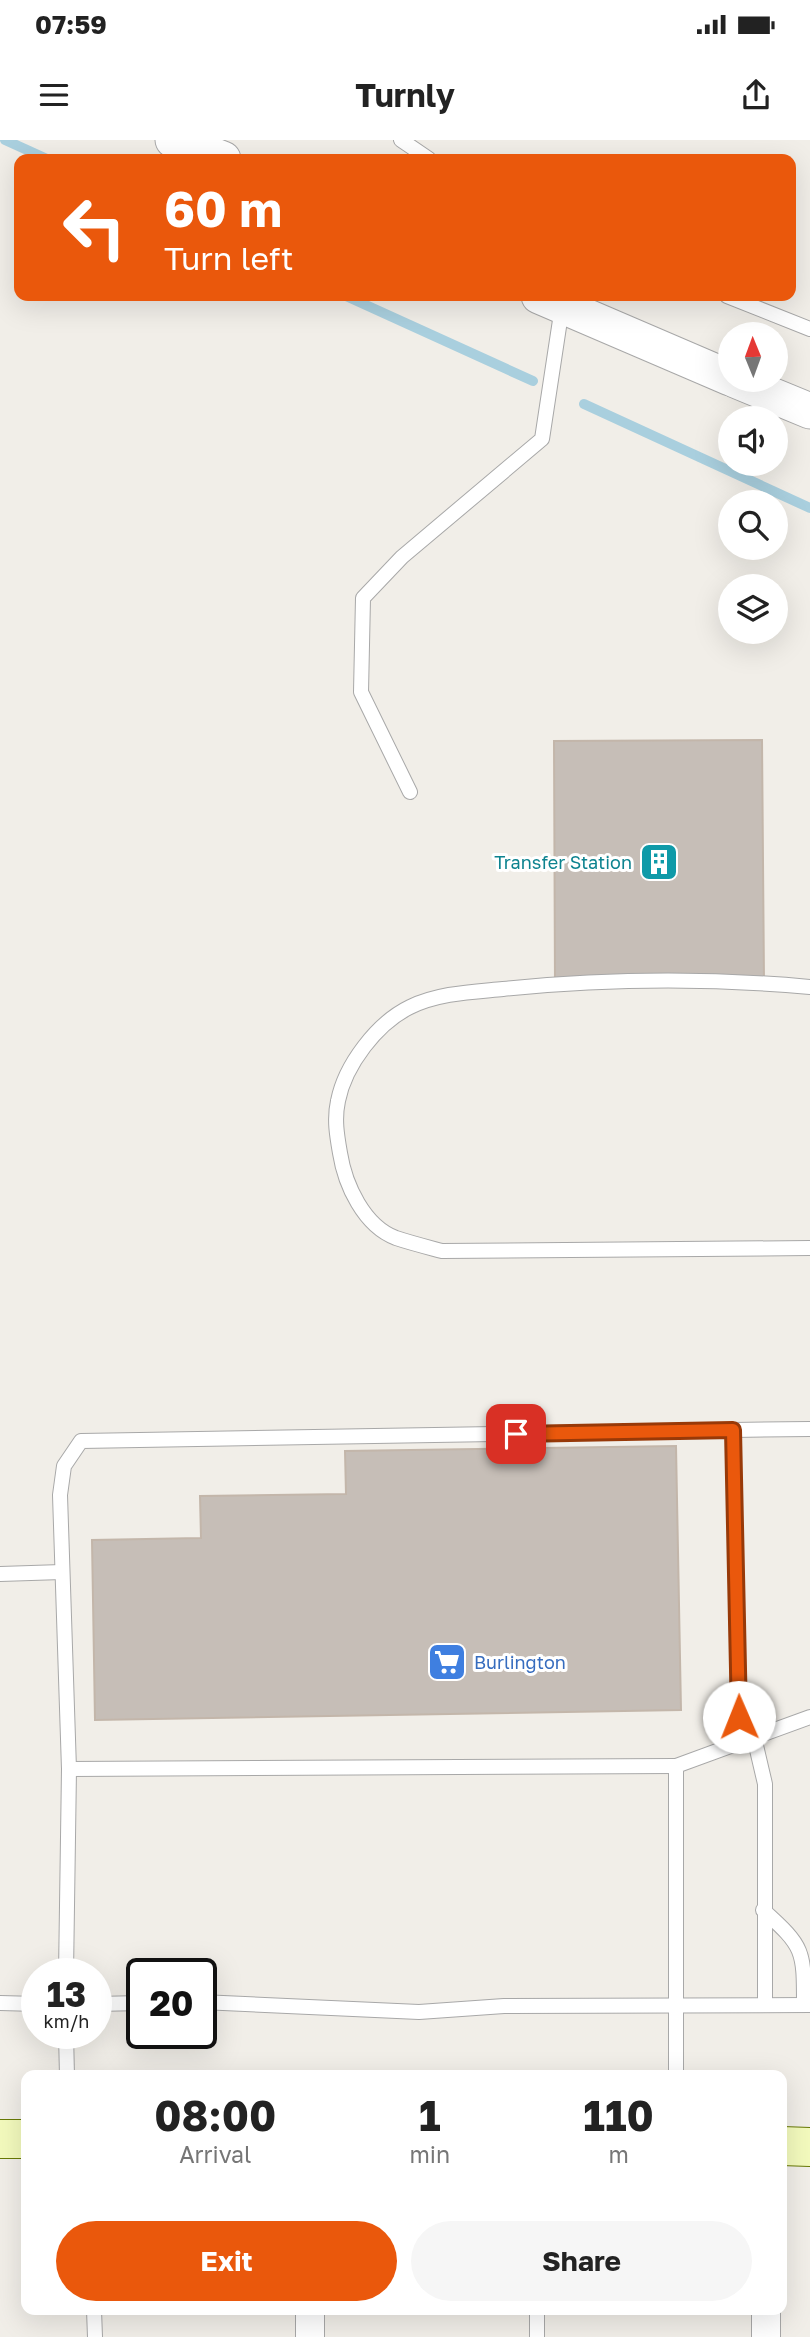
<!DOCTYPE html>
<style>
:root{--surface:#fff;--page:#f6f6f6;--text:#222;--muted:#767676;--accent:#ea580c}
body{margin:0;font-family:"Golos Text",sans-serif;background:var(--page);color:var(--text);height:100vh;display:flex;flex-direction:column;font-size:26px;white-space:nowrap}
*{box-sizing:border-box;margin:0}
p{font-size:23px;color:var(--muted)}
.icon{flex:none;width:38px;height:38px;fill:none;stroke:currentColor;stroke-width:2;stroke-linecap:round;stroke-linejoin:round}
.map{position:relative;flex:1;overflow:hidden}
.side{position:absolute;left:21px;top:1930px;width:766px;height:245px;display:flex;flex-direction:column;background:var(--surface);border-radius:14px;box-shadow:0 7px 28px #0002}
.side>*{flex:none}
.guide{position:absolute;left:14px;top:14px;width:782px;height:147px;border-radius:14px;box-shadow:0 7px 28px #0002;background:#ea580c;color:#fff;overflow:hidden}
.needle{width:46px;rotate:359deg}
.fabs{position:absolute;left:718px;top:182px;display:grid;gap:14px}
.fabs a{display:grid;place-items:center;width:70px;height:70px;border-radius:50%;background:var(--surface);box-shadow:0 7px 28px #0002;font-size:35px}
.speed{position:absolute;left:21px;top:1818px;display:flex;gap:14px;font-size:35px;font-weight:700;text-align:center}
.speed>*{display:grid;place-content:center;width:91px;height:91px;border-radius:50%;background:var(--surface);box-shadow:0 7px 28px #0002;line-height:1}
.speed small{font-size:18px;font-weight:400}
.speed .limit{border:4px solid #111;border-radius:10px;background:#fff;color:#111}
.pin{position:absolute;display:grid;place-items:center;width:60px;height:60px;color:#fff;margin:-30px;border-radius:14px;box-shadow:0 4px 10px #0006}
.me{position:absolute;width:77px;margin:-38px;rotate:359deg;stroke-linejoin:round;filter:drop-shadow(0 0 5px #0008)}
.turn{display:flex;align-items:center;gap:24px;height:147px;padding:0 35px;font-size:32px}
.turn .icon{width:91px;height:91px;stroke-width:2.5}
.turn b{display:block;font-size:49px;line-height:60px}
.eta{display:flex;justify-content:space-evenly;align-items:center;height:119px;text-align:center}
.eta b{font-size:42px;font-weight:700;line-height:49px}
.button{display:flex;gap:14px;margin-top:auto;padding:14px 35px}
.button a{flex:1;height:80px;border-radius:42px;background:var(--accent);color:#fff;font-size:28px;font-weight:700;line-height:80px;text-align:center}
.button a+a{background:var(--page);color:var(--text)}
.status{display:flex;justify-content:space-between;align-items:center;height:49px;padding:0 35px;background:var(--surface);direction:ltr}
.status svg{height:19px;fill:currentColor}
header{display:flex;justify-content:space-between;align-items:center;height:91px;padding:0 35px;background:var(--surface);font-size:32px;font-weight:700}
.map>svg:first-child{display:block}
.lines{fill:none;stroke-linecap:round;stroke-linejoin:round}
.stream{stroke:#a9cfde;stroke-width:10}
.building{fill:#c6beb7;stroke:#c3b6aa;stroke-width:2}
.service-casing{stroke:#a8a8a8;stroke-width:16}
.minor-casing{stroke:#a8a8a8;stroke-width:30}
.tertiary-casing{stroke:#a8a8a8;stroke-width:37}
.secondary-casing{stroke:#687a05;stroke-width:40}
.service{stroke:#fff;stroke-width:14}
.minor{stroke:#fff;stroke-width:28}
.tertiary{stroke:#fff;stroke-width:35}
.secondary{stroke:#f3fabd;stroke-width:38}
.route-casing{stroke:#983908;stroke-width:18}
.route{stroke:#ea580c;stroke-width:12}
.labels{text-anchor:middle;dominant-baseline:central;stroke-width:6;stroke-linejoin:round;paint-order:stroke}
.culture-label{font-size:18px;fill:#0d838f;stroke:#fff;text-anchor:end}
.shop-label{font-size:18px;fill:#366cbe;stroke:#fff;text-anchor:start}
</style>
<div class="status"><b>07:59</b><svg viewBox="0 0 49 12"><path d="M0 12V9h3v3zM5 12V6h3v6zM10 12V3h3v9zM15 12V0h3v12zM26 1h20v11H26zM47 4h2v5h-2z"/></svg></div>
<header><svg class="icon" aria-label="menu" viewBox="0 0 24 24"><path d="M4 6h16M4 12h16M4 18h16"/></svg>Turnly<svg class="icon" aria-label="share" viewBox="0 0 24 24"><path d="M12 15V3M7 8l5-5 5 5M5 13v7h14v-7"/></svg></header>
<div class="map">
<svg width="810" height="2197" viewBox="0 0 810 2197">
<rect width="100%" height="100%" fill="#f1eee8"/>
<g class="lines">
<g class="stream">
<path d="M5,0L47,19"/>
<path d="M346,156L533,241"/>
<path d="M584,264L810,368"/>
</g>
</g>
<g class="building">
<path d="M762,600L764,843L555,844L554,601Z"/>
<path d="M676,1306L681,1570L95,1580L92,1400L201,1398L200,1356L346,1354L345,1311Z"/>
</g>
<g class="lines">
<defs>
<g id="service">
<path d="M401,0L429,19"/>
<path d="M727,156L810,189"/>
<path d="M410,652L361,552L363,458L402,417L542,299L562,167"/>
<path d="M810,847C711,838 602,839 503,849C472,852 439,853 410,867C377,883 345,925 338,961C334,979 337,996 340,1013C345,1045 364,1086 396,1098C411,1103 427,1107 442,1111L810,1108"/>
<path d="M733,1290L810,1289"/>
<path d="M0,1434L62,1432"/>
<path d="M754,1597L765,1644V1865"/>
<path d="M69,1629L60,1355L64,1326L81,1301L733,1290L739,1603"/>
<path d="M763,1770C804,1807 804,1810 804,1865"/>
<path d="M66,1834L69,1629L676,1626"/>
<path d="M201,1862L419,1872L504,1866L810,1865"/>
<path d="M0,1863L37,1864"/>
<path d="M96,1864L142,1863"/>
<path d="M66,1894L67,1936"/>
<path d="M676,1936V1626L810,1577"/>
<path d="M94,2170L95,2197"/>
<path d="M537,2170V2197"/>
</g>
<g id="minor">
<path d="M310,2170V2197"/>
<path d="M766,2170V2197"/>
</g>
<g id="tertiary">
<path d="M173,0L223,19"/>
<path d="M539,156L730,238"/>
<path d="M735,240L810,271"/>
</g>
<g id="secondary">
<path d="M0,1999H26"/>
<path d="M782,2006L810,2007"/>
</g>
</defs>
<use href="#service" class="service-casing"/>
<use href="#minor" class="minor-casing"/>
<use href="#tertiary" class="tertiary-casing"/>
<use href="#secondary" class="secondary-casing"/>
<use href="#service" class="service"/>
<use href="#minor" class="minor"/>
<use href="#tertiary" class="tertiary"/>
<use href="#secondary" class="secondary"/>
</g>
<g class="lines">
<defs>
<path id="route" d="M516,1294L733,1290L739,1577"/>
</defs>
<use href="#route" class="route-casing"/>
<use href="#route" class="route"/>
</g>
<defs>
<symbol id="building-square" viewBox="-11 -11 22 22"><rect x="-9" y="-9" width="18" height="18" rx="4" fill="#0f9aa8" stroke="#fff"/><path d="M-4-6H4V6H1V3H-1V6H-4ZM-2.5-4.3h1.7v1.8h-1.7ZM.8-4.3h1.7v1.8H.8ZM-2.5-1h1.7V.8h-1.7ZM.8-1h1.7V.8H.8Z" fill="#fff"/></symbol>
<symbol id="supermarket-square" viewBox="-11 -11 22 22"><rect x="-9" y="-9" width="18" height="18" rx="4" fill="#3f7fe0" stroke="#fff"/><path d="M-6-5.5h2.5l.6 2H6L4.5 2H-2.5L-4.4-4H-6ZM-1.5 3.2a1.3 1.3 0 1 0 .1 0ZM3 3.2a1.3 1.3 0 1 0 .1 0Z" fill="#fff"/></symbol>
</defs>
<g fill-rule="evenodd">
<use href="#building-square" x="637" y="700" width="44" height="44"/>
<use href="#supermarket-square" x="425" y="1500" width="44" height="44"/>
</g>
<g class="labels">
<g class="culture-label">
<text x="632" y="722">Transfer Station</text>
</g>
<g class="shop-label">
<text x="474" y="1522">Burlington</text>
</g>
</g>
</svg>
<div class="fabs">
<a><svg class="needle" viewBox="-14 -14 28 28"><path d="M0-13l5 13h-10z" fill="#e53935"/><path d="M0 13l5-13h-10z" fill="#767676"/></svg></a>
<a><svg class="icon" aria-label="sound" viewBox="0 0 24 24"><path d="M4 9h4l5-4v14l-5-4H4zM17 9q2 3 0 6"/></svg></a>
<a><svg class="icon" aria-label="search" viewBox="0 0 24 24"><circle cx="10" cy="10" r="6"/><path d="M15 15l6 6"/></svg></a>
<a><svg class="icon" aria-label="layers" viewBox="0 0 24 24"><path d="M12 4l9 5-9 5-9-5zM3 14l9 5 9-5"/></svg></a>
</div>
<div class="speed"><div>13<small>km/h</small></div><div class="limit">20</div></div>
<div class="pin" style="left:516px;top:1294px;background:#d93025"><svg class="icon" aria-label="arrive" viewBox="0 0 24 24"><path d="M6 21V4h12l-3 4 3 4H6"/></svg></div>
<svg class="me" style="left:739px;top:1577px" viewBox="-20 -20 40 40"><circle r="19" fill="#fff"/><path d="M0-13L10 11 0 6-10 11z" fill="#ea580c"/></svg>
<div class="guide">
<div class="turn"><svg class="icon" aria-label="left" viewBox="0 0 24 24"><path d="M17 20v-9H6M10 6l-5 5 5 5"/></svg><div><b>60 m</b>Turn left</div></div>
</div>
<section class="side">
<div class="eta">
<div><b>08:00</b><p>Arrival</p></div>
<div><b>1</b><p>min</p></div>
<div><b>110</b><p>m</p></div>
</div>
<div class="button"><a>Exit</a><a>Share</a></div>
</section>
</div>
